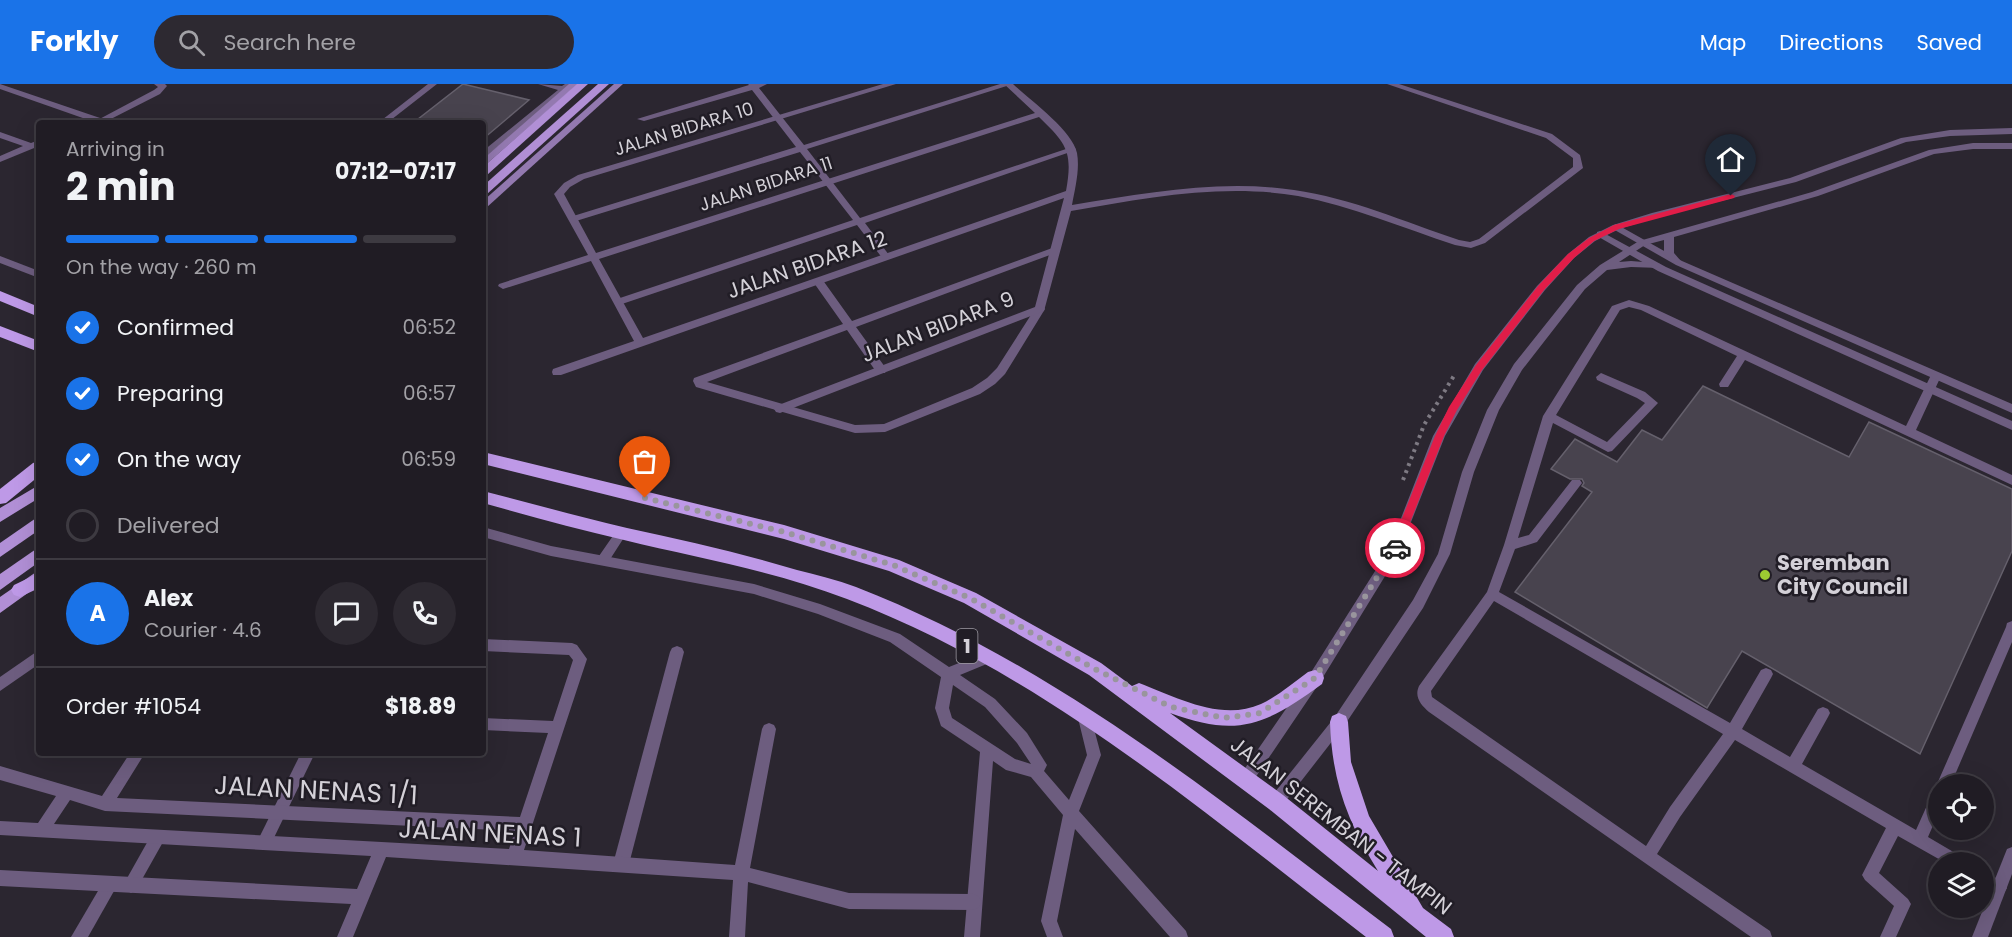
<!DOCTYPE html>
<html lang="en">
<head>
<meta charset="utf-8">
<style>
  body { margin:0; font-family:Poppins,sans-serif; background:#2d2931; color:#f1f3f6; height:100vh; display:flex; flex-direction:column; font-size:22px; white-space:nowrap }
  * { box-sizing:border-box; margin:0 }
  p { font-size:20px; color:#a2a1a6 }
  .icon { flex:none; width:33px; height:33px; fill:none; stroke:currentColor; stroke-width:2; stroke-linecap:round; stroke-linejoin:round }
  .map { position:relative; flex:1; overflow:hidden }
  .side { position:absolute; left:36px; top:36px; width:450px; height:636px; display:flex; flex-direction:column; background:#201c24; border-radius:6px; box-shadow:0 6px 24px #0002,0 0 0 2px #3d3a41 }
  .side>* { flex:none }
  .fabs { position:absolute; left:1928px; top:690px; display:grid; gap:12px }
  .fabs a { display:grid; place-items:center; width:66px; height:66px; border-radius:50%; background:#201c24; box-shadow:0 6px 24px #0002,0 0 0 2px #3d3a41; font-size:30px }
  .pin { position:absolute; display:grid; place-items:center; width:51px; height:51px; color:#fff; margin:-62px -26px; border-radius:50% 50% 50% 0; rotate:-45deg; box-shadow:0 0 6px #0007 }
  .pin .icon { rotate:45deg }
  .courier { position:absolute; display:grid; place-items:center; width:60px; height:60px; margin:-30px; border:4px solid #e11d48; border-radius:50%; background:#fff; color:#222; box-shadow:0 2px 8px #0007 }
  .head em { font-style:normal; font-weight:700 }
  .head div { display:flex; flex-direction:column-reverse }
  .head { display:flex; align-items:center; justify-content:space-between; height:102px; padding:0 30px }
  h1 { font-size:39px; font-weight:700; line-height:45px }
  .bar { display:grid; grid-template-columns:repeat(4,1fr); gap:9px 6px; align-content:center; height:72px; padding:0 30px }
  .bar i { height:8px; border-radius:4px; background:#3d3a41 }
  .bar .on { background:#1a73e8 }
  .bar p { grid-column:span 4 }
  .line { display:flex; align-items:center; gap:15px; padding:0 30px; border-top:2px solid #3d3a41 }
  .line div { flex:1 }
  .round { display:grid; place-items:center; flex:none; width:63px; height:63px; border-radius:32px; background:#2d2931 }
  ol { padding:0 30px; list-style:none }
  li { display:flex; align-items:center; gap:18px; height:66px }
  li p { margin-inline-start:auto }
  li .icon { padding:6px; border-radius:50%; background:#1a73e8; color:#fff; stroke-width:4 }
  li:last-child { color:#a2a1a6 }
  li i { width:33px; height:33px; border:3px solid #3d3a41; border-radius:50% }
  header { display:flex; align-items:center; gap:36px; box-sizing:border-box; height:84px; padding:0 30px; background:#1a73e8; color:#fff }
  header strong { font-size:28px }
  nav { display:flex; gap:33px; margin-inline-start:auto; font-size:21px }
  .search { width:420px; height:54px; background:#2d2931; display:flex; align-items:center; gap:15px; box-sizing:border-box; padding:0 21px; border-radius:33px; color:#a2a1a6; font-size:22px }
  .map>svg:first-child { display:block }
  .building { fill:#48434e; stroke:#65606c; stroke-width:1.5 }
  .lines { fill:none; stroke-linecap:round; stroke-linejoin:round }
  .path { stroke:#7e7a83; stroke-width:4; stroke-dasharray:3 4.5; stroke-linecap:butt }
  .service { fill:#6d5d7f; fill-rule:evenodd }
  .minor { fill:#6d5d7f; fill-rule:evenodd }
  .tertiary { fill:#6d5d7f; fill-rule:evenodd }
  .secondary { fill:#9379b0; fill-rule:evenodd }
  .primary { fill:#b18fd6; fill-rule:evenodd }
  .trunk { fill:#be99e7; fill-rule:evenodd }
  .route { fill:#e11d48 }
  .done { stroke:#99959d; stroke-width:6; stroke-dasharray:0 10.8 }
  .poi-dot { fill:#9cca32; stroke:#211d26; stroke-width:2 }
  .labels { text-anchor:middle; stroke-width:5; stroke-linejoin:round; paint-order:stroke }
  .far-street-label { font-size:18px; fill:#d4d1d8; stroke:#211d26 }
  .shield { fill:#211d26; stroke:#9e9ba3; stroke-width:1.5 }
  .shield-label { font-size:20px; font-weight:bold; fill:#d4d1d8 }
  .street-label { font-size:21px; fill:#d4d1d8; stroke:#211d26 }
  .poi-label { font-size:21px; font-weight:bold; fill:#d4d1d8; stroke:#211d26; text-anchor:start }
  .near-street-label { font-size:26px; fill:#d4d1d8; stroke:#211d26 }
</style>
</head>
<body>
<header>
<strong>Forkly</strong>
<div class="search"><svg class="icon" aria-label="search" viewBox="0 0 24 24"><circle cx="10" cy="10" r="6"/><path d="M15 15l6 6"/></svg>Search here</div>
<nav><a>Map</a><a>Directions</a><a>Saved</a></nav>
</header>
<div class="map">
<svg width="2012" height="853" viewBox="0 0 2012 853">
  <rect width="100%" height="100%" fill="#2b2630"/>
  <!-- building -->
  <g class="building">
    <path d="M463,0L492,7L529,16L483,55V39H413Z"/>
    <path d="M1703,302L1849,373L1869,338L2012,405V467L1920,670L1742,567L1707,624L1515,508L1592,408L1582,402L1584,399L1582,395H1570L1551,385L1575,355L1617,378L1642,346L1662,356Z"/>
  </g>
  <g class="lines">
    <!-- path -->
    <g class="path">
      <path d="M1403,396L1424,341L1455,290"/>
      <path d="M1370,476L1380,456"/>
    </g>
    <!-- service -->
    <g class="service">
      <path d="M0,0L103,35L104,37L97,39L0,5Z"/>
      <path d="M748,0H767L759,4L804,61L1000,0H1013L807,65L860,134L1069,64H1075L1076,66L865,139L889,171V175H883L857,141L622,220H614V216L853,136L800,68L576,137H570V133L796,63L752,6L644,37L637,35L749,1Z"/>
      <path d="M1055,163L1058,164V168L856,243L885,283L886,286L885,289H877L847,246L707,298L855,341L884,340L972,304L987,294L997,284L1036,223H1044L1045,225L1005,290L995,300L980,310L885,348L855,349L696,303L693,297L694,294L843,240L814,199V195H822L852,237Z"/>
      <path d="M1629,216L1649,222L1906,342L1932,289H1940L1941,292L1916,346L2012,391V401L1745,276L1728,303H1720L1719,300L1737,272L1641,226L1629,223L1620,226L1556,331L1607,358L1645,319L1637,314L1597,296L1596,293L1601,289L1645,308L1658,319L1612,367L1608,368L1553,339L1518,454L1529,451L1572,396H1580L1582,399L1537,458L1515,465L1499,508L1730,639L1761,586L1766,584L1771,586L1773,590L1771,594L1742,645L1790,673L1818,625L1823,623L1828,625L1830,629L1828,633L1802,680L1916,746L1933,708L1938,706V730L1928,753L1962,773L1965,778H1944L1898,752L1879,789L1908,815L1911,820L1896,853H1880L1894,822L1865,796L1862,791L1886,744L1735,656L1680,733L1657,770L1770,847L1772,853H1751L1429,628C1421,621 1414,613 1419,602L1487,508L1504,461L1543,332L1612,222ZM1494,517L1723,650L1670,723L1646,762L1432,613L1431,607Z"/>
      <path d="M483,443L551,462L754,500L820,520L900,550L949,583L989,567L994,569L996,573L994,577L960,591L995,615L1027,649L1047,681L1044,687L1069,716L1087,671L1077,630L1079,626L1084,624L1089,626L1101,671L1079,727L1186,847L1188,853H1170L1075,745L1057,837L1063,853H1047L1041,837L1063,731L1031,693L1006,686L993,677L980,853H964L980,668L941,642L935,624L941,593L890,558L818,530L754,510L551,472L483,453ZM953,601L985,623L1017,659L1031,680L1015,675L952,634L949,624Z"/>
      <path d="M2012,537V558L1951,700H1938V703L1937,700L2006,543L2007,539Z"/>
      <path d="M677,562L682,564L684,568L629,780L626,785L621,787L616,785L613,780L670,568L672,564Z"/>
      <path d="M39,566V580L0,607V593Z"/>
      <path d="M301,669H315L269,764L264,766L259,764L257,759L259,754Z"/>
      <path d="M158,746L163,748L165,753L163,758L136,806L131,809L126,806L123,801L126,796L153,748Z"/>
      <path d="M1983,786L2004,799L2007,804L2004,809L1999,812L1983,803Z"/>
      <path d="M110,792L115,795L118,800L88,853H71L105,795Z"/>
    </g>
    <!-- minor -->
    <g class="minor">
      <path d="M154,0H165L167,2L160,10L103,39H92L154,6L158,3Z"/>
      <path d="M428,0H437L387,39H378Z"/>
      <path d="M538,0L562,2L565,0H574L483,75V67L558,6Z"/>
      <path d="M883,0H896L584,95L570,103L564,110L596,169L1035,29L1004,0H1013C1030,16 1072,46 1077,69C1080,86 1075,104 1072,121C1146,109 1220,95 1294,106C1351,114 1405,138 1459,156L1470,158L1479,155L1573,83V74L1546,54L1387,0H1399L1552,50L1580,71L1583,84L1485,159L1471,164L1455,161C1403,144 1352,122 1298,112C1223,99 1145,114 1071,127L1044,227L780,329L776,328L774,325L776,322L1035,223L1064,114L561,291H553L552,288L553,285L634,257L591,177L503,205L498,202L499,200L588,171L554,110L564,99L578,91ZM1039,33C1067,60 1073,68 1066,107L643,254L599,175Z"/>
      <path d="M0,48L31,59L39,56V62L0,78V72L23,62L0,54Z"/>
      <path d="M1616,140L1682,177L2012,320V329L1676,181L1613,145L1611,143Z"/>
      <path d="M1600,147L1666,183L2012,337V346L1658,187L1597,152V148Z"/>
      <path d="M0,172L39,187V194L0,179Z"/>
      <path d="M621,444L625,446L627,449L625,452L607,480H599L597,476L599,472L617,446Z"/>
      <path d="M483,555L572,559L577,561L587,575L524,766L735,781L762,645L764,641L769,639L774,641L776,645L750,784L849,809L974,810L979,813L982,818L979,823L974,826L849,825L748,798L745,853H729L733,796L386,773L353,853H337L351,820L0,802V786L357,805L371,772L0,751V737L38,739L56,712L0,696V682L102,712L130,669H145L117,714L520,733L548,649L483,646V634L553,637L573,576L569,571L483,567ZM70,716L105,727L515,747L509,765L54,740Z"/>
      <path d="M2012,763V790L1988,853H1972L2007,765Z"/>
    </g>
    <!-- tertiary -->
    <g class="tertiary">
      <path d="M2012,44V50L1950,52L1906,58L1796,98L1658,133L1619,145L1595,157L1574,174L1545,206L1483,286L1445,352L1398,471L1320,598L1251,700L1246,702L1241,700L1239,695L1241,690L1310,590L1389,465L1433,352L1475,280L1537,202L1568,170L1589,153L1613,141L1652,129L1790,94L1901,54L1950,46Z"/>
      <path d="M1973,59H2012V65H1973L1934,70L1818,112L1674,153V169L1680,176L1675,179L1672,178L1664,170V156L1645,161L1619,178L1631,177L1656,179L1660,180V184L1631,183L1607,186L1585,205L1522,286L1499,326L1474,388L1450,470L1423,524L1344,642L1281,723L1276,725L1271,723L1269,718L1271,713L1334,634L1413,516L1438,470L1462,388L1487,326L1514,280L1577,201L1600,181L1639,157L1812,108L1929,66Z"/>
    </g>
    <!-- secondary -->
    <g class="secondary">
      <path d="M569,0H578L483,83V75Z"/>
      <path d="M614,0H623L486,124L483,125V117Z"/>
    </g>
    <!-- primary -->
    <g class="primary">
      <path d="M577,0H588L487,91L483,92V83Z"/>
      <path d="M598,0H609L487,110L483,112V102Z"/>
      <path d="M39,401V414L0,438V424Z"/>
      <path d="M39,432V446L0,473V459Z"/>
      <path d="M39,463V478L0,506V490Z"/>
      <path d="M39,486V501L0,529V513Z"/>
    </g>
    <!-- trunk -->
    <g class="trunk">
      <path d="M0,207L39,223V233L0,217Z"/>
      <path d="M0,242L39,257V268L0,253Z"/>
      <path d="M483,368L784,441L899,476L976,509L1101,579L1132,602L1139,599C1176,613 1221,638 1261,620C1278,612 1293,599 1308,588L1315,586L1322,588L1324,594L1322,600C1266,641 1238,654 1170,629L1283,711L1378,787C1347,737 1332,697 1330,638L1332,632L1339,629L1346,632L1348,638L1351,678L1369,732L1423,824L1451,845L1454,853H1426L1269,725L1089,591L964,519L889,487L784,455L483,380Z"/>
      <path d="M39,377V392L6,419L0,420V405L33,379Z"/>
      <path d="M483,407C531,419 579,433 627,444C684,456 741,469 797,486C817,491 837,496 856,503C1056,581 1221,717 1391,845L1394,853H1366C1202,727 1042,589 847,515C775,487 698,474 624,456C577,445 530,432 483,419Z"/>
      <path d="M39,489V504L20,513L14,511L11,506L14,501Z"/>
    </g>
  </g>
  <!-- route -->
  <path class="route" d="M1731,110L1735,112L1734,114L1619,145L1594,157L1574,174L1544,206L1482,286L1457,326L1444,352L1400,464L1395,469L1391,467L1390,464L1435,352L1449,323L1476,281L1538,202L1568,170L1589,154L1614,141Z"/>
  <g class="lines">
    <!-- done -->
    <path class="done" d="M645,414L784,448L893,481L970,514L1095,585L1171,623L1224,634L1260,629L1315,594L1395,464"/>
  </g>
  <!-- markers -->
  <circle class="poi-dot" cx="1765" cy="491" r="6"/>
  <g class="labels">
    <!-- far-street labels -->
    <g class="far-street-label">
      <text transform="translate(684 45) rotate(-17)" y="6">JALAN BIDARA 10</text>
      <text transform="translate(766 100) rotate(-18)" y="6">JALAN BIDARA 11</text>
    </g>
    <!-- shield labels -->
    <rect class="shield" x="956.5" y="545" width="21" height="34" rx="4.5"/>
    <g class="shield-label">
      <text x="967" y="569">1</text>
    </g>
    <!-- street labels -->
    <g class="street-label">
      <text transform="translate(807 181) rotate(-19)" y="7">JALAN BIDARA 12</text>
      <text transform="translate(938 243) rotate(-21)" y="7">JALAN BIDARA 9</text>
      <text transform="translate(1341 742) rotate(38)" y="7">JALAN SEREMBAN - TAMPIN</text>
    </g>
    <!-- poi labels -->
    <g class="poi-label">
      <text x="1777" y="486">Seremban<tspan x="1777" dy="24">City Council</tspan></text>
    </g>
    <!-- near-street labels -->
    <g class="near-street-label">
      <text transform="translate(316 706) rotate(3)" y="9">JALAN NENAS 1/1</text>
      <text transform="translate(490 749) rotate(3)" y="9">JALAN NENAS 1</text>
    </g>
  </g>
</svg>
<div class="fabs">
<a><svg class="icon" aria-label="locate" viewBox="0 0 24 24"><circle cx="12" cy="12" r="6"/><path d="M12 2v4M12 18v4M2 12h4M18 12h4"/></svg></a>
<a><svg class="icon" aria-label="layers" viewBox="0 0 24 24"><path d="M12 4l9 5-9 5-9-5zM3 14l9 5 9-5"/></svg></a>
</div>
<div class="pin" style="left:645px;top:414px;background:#ea580c"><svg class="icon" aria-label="bag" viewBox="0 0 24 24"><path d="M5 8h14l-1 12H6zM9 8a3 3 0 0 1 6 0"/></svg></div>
<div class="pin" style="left:1731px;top:112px;background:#1f2937"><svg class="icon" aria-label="home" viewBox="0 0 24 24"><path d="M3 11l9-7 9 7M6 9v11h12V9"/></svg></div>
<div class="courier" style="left:1395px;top:464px"><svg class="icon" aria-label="car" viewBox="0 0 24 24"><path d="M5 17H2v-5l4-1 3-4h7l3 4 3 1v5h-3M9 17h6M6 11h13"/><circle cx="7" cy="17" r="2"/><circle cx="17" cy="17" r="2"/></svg></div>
<section class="side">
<div class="head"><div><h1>2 min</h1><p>Arriving in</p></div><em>07:12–07:17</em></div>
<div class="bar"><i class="on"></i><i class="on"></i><i class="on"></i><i></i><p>On the way · 260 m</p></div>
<ol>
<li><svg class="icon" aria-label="check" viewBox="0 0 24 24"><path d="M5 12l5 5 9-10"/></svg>Confirmed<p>06:52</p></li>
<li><svg class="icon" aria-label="check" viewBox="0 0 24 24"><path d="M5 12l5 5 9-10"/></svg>Preparing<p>06:57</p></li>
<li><svg class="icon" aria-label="check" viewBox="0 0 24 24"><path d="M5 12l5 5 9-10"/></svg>On the way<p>06:59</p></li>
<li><i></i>Delivered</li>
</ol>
<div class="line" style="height:108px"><b class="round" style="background:#1a73e8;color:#fff">A</b><div><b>Alex</b><p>Courier · 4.6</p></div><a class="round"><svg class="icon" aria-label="chat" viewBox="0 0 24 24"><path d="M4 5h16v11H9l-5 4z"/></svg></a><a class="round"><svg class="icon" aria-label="phone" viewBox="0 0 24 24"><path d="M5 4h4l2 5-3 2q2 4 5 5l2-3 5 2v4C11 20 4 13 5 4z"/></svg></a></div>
<div class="line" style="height:78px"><div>Order #1054</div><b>$18.89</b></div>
</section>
</div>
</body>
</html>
